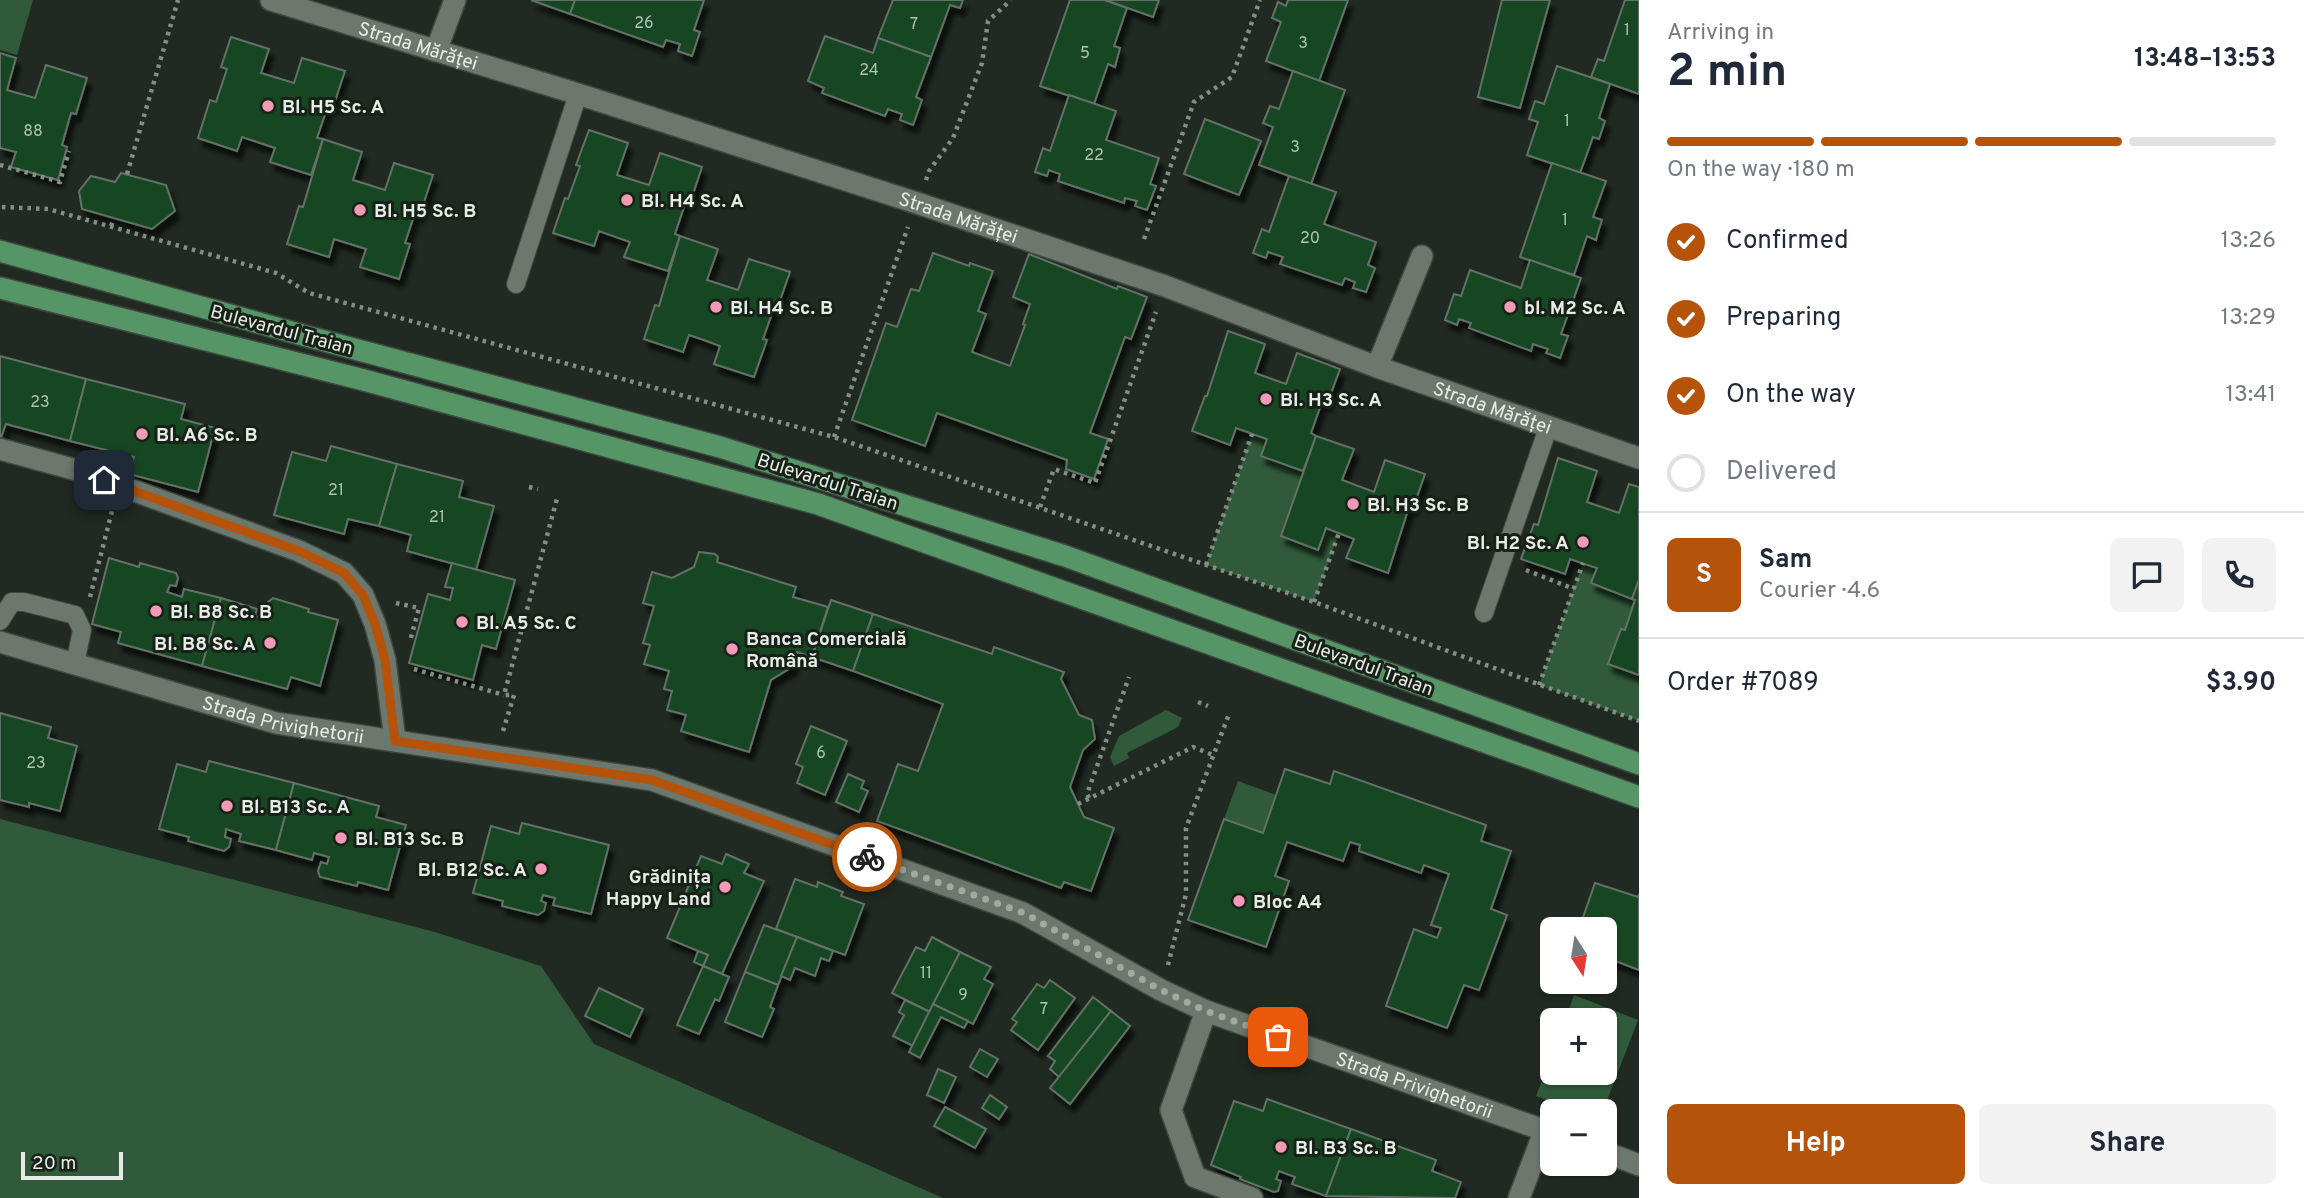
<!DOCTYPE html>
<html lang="en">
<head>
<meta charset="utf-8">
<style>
  body { margin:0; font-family:Overpass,sans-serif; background:#f2f2f3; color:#1f2937; height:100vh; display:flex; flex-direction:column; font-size:26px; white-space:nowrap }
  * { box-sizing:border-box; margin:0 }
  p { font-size:23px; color:#747a83 }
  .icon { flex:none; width:38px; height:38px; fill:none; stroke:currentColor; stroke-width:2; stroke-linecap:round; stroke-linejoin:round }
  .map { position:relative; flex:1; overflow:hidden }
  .details { display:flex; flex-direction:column; background:#fff; width:665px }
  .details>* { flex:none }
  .needle { width:46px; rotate:168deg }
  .tools { position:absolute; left:1540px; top:917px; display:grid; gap:14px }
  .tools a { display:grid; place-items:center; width:77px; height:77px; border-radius:10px; background:#fff; box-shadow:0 2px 5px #0004; font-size:35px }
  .scale { position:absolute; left:21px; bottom:18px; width:102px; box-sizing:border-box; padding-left:7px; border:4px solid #e6ede7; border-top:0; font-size:19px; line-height:24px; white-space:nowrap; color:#e6ede7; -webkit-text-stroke:5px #172118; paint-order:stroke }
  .pin { position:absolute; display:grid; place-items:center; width:60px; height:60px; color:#fff; margin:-30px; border-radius:14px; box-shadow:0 4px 10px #0006 }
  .courier { position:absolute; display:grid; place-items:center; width:70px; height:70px; margin:-35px; border:5px solid #b45309; border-radius:50%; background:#fff; color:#222; box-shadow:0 2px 9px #0007 }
  .head em { font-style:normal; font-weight:700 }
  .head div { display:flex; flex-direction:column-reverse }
  .head { display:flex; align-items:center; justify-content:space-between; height:119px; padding:0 28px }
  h1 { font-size:46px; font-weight:700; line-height:52px }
  .bar { display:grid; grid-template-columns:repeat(4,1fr); gap:10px 7px; align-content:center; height:84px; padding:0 28px }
  .bar i { height:9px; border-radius:5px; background:#e0e1e3 }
  .bar .active { background:#b45309 }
  .bar p { grid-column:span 4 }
  .line { display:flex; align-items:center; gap:18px; padding:0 28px; border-top:2px solid #e0e1e3 }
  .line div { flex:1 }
  .round { display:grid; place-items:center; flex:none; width:74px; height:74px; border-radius:10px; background:#f2f2f3 }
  ol { padding:0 28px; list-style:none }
  li { display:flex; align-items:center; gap:21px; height:77px }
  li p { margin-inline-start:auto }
  li .icon { padding:7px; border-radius:50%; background:#b45309; color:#fff; stroke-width:4 }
  li:last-child { color:#747a83 }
  li i { width:38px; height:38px; border:4px solid #e0e1e3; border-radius:50% }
  .button { display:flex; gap:14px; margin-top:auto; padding:14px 28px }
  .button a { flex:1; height:80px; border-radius:10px; background:#b45309; color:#fff; font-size:28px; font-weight:700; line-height:80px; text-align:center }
  .button a+a { background:#f2f2f3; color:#1f2937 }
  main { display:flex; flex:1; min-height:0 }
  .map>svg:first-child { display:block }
  .green { fill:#305a39 }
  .building { fill:#124621; stroke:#657167; stroke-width:2; filter:url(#shadow) }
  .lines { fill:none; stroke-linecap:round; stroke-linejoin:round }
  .lane-casing { stroke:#3e4740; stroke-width:20 }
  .street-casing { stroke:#3e4740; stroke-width:24 }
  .primary-casing { stroke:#3e4740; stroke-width:24 }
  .path { stroke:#848d86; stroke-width:4.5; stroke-dasharray:3.5 5; stroke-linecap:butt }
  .lane { stroke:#6c786e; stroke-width:18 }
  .street { stroke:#6c786e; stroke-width:21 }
  .primary { stroke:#569566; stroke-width:21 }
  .done { stroke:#a1a9a2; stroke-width:7; stroke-dasharray:0 12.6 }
  .route { stroke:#b45309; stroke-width:9 }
  .poi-dot { fill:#f09ab5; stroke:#172118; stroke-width:2.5 }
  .labels { text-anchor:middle; stroke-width:6; stroke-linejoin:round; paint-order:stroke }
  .number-label { font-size:16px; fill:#b1c3b6 }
  .street-label { font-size:19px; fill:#e6ede7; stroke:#172118 }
  .poi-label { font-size:19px; font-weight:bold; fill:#e6ede7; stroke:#172118; text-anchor:start }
</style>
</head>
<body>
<main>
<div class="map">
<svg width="1639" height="1198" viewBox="0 0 1639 1198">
  <defs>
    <filter id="shadow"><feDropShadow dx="4.5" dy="8" stdDeviation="2" flood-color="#0009"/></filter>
  </defs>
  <rect width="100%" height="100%" fill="#202a22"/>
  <!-- green -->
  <g class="green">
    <path d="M0,0H33L17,55L0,50Z"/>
    <path d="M1252,434L1265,438L1261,456L1305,471L1281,536L1318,550L1326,528L1339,533L1314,602L1206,565Z"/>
    <path d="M1583,563L1597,568L1635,600L1625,630L1621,629L1608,664L1639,675V721L1539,685Z"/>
    <path d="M1166,710L1182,718L1178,727L1127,753L1129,758L1114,766L1110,757L1119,736Z"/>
    <path d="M1238,781L1276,795L1263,833L1224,819Z"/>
    <path d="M0,819L435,932L541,966L594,1044L943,1198H0Z"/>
    <path d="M1574,995L1638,1020L1603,1111H1577L1536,1096L1552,1054V1073H1605V1020H1565Z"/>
  </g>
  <!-- building -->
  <g class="building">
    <path d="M531,0H575L570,14Z"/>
    <path d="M575,0H704L694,30L700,32L692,56L678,51L680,44L666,40L663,47L570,14Z"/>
    <path d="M893,0H963L960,8L950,5L931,57L878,38Z"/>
    <path d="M1070,0H1105L1127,8L1114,46L1120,48L1115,67L1108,64L1094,104L1040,86Z"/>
    <path d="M1105,0H1159L1153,17Z"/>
    <path d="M1288,0H1348L1319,81L1266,61L1281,22L1272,18L1278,2L1286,6Z"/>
    <path d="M1502,0H1550L1520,108L1478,97Z"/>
    <path d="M1625,0H1639V94L1591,77L1598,59L1604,61Z"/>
    <path d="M825,36L873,53L878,38L931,57L916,97L922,100L913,125L900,120L902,114L888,109L885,116L822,93L824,88L808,81Z"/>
    <path d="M231,37L269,49L261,73L294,83L302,58L345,71L333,107L328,106L317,138L323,139L311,175L270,162L275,148L242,137L237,151L198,138L210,100L216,102L227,69L221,67Z"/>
    <path d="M0,53L16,58L7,90L35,98L46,65L87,78L76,114L71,113L62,145L67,147L58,180L11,167L16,152L0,148Z"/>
    <path d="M1557,66L1610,84L1599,118L1605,121L1599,139L1593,137L1580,173L1527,155L1538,122L1529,119L1535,101L1544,104Z"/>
    <path d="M1293,71L1345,90L1311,184L1259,165L1273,127L1263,123L1270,106L1279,109Z"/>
    <path d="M1069,95L1116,111L1106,140L1159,158L1150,184L1156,186L1147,210L1135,206L1137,201L1125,198L1124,203L1058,181L1060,174L1049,170L1047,176L1035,172L1043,148L1050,151Z"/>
    <path d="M1205,119L1261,141L1239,195L1184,174Z"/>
    <path d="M589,130L628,143L617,175L649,185L660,153L702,167L690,203L686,201L675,234L680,236L668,271L624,257L630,242L599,231L594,246L553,233L565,198L568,199L580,166L576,165Z"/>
    <path d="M323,139L362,152L353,180L385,190L394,163L433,175L420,214L415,213L405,243L410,244L399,279L360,267L366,249L334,239L329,257L287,244L299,206L303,207Z"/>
    <path d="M1552,163L1606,181L1593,217L1602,220L1599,229L1596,240L1587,236L1574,275L1520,257Z"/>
    <path d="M121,173L166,185L175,211L152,229L82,209L79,191L91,176L115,182Z"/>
    <path d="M1289,176L1336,192L1324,224L1376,242L1368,265L1375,268L1366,292L1353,288L1355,282L1345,278L1342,285L1280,264L1283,257L1268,252L1266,258L1253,253L1262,229L1269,232Z"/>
    <path d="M680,236L718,249L707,280L738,290L749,259L790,272L777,309L774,308L763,339L767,340L754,377L714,364L720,346L704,340L689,335L683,352L644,339L655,305L659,306Z"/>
    <path d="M933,253L969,266L970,263L993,271L978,311L986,314L972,352L1010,366L1025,325L1023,324L1030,304L1013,297L1029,254L1117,289L1118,286L1147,297L1131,339L1125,337L1090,433L1108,439L1094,479L1066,469L1067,460L937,413L925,446L852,420L886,323L897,327L911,289L919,291Z"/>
    <path d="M1530,260L1581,278L1561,334L1568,336L1560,358L1546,353L1548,349L1533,344L1531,351L1469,328L1471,323L1459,319L1457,325L1445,320L1454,294L1461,296L1470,270L1521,288Z"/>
    <path d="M1228,331L1265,344L1255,373L1286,384L1297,353L1340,369L1327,404L1322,402L1311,433L1316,436L1303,471L1261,456L1267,439L1236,428L1230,445L1192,431L1205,396H1207Z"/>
    <path d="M0,356L86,379L70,441L6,424L0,440Z"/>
    <path d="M86,379L185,404L181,419L215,428L198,492L129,474L134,457L70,441Z"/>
    <path d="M1316,436L1354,449L1342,480L1374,492L1385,460L1425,474L1413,508L1409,507L1388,573L1346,558L1354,539L1326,528L1318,550L1281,536Z"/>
    <path d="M331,446L397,464L379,526L348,519L344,534L274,515L292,452L326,461Z"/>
    <path d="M1558,458L1597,471L1587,502L1619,513L1629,484L1639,487V580L1632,599L1591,583L1597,568L1570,559L1565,574L1521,559L1534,524L1538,525Z"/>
    <path d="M397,464L463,481L459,497L494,506L476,570L407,551L411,535L379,526Z"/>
    <path d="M699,552L715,554L718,557L717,562L796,587L793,597L828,607L812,657L797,652L792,667L771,680L749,752L681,731L686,715L667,710L672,691L664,689L669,671L644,664L650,645L643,643L654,606L643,603L652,572L672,578L694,567Z"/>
    <path d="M109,558L139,567L140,563L176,573L178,578L176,586L170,585L167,592L182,597L184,589L221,598L202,666L118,643L121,632L92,624Z"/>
    <path d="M452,563L515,580L496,649L482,645L473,680L409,663L428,594L450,600L453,588L445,587Z"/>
    <path d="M1639,580V675L1608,664L1621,629L1625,630L1635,600L1632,599Z"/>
    <path d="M221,598L257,609L255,616L270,620L272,612L266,611L268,602L273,598L309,609L308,612L338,620L320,686L291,677L287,689L202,666Z"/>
    <path d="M831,600L873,614L853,671L812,657Z"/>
    <path d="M873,614L992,654L994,647L1064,672L1061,679L1079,715L1092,720L1095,739L1083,750L1070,787L1084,817L1114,828L1091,891L1064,882L1061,888L877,821L898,764L918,771L943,704L853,671Z"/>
    <path d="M0,713L51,727L48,738L77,746L60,811L29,803V807L0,800Z"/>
    <path d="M811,726L847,741L825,795L797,783L803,767L796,764Z"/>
    <path d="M209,761L294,783L276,850L239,841L241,834L226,829L225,837L231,839L229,847L224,851L188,841L189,837L159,829L177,764L206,772Z"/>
    <path d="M1285,769L1330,784L1334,771L1486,825L1481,841L1511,851L1491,909L1507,915L1479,990L1464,985L1447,1028L1386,1006L1414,929L1437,938L1441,928L1431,925L1449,874L1424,865L1421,873L1359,851L1360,845L1350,842L1343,861L1287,842L1275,876L1289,881L1266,947L1188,920L1224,819L1263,833Z"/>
    <path d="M848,774L864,781L861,788L868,791L859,812L836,802Z"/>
    <path d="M294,783L379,806L376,817L406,825L388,890L358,882L357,886L320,877L318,871L321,862L327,864L329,857L314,853L312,860L276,850Z"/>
    <path d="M522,823L609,845L591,914L553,905L555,898L543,895L541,901L546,903L544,911L538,915L502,906L503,901L473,893L491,826L519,834Z"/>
    <path d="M726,854L749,864L744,873L764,881L722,974L703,966L708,955L667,938L701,856L722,864Z"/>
    <path d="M795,879L817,887L818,882L843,892L841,896L864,904L845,955L776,929Z"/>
    <path d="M1595,883L1638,897L1639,894V970L1605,957V929H1579Z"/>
    <path d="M764,925L797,937L778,985L745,972Z"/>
    <path d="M797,937L833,951L829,961L821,958L815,976L795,968L790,980L781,976Z"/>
    <path d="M932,937L960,952L930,1012L892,993L916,947L925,951Z"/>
    <path d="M698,951L708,955L703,966L694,962Z"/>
    <path d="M960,952L991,967L984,979L993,984L973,1024L933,1004Z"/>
    <path d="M703,966L729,977L719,1001L715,999L699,1034L677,1025Z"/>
    <path d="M745,972L778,985L770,1007L774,1009L762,1037L725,1022Z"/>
    <path d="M1050,980L1075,998L1038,1050L1011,1030L1017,1022L1012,1019L1037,984L1044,988Z"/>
    <path d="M599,988L643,1009L630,1037L585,1016Z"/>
    <path d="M1093,997L1111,1011L1059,1077L1050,1069L1055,1061L1048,1056Z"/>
    <path d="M905,1000L930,1012L913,1046L893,1036L904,1015L899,1012Z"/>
    <path d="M933,1004L968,1021L964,1028L941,1017L920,1058L909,1052Z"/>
    <path d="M1111,1011L1130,1026L1070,1104L1050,1088Z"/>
    <path d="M980,1049L998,1059L987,1077L970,1067Z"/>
    <path d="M938,1069L956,1077L944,1103L927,1095Z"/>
    <path d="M990,1095L1007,1107L999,1119L982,1108Z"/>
    <path d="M1267,1099L1351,1129L1326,1196L1292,1184L1295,1177L1279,1171L1276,1179L1281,1181L1278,1191L1274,1192L1240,1179L1241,1177L1211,1165L1234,1101L1263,1111Z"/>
    <path d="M945,1107L986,1129L975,1148L934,1126Z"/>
    <path d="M1351,1129L1436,1160L1432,1171L1461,1182L1455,1198L1326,1196Z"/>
  </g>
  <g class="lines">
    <defs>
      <g id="lane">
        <path d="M516,284L578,94"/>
        <path d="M1484,613L1549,425"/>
        <path d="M0,621L12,602H24L75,615L82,630L75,664"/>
      </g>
      <g id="street">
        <path id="s1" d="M271,0L578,94L917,203L1165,286L1377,367L1639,458"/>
        <path d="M436,51L455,0"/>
        <path d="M1377,367L1422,256"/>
        <path d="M0,449L80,471L299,551L344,573L363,595L375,624L385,660L395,741"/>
        <path id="s2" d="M0,642L276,723L652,780L1023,913L1161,990L1206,1011L1552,1133"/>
        <path d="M1206,1011L1171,1110L1195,1177L1252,1198"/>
        <path d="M1605,1152L1639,1165"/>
        <path d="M1519,1198L1545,1130"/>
      </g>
      <g id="primary">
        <path d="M0,251L306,336L720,447L1065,556L1639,764"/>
        <path d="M0,288L360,379L818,504L1639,797"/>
      </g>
    </defs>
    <!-- lane casing -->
    <use href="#lane" class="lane-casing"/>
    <!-- street casing -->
    <use href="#street" class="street-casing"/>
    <!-- primary casing -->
    <use href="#primary" class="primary-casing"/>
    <!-- path -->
    <g class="path">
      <path d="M0,149V148"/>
      <path d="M0,165L60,182L69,151"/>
      <path d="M127,174L178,0"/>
      <path d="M926,180L929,171L953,138L982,63L988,21L1011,0"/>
      <path d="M2,207L48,209L276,273L309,293L834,437L1314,602L1639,721"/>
      <path d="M111,226L114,218"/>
      <path d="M1144,239L1194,102L1232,77L1260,0"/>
      <path d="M834,437L908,227"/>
      <path d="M529,487L538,489"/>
      <path d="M1040,507L1054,469L1095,483L1156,312"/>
      <path d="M1206,565L1252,434"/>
      <path d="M1526,570L1574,589"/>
      <path d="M90,597L112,511"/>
      <path d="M1314,602L1339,533"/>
      <path d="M396,603L419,608L410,641"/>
      <path d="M414,669L504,695"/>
      <path d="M1539,685L1583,563"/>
      <path d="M1198,702L1208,706"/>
      <path d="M503,731L514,695H504L558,495"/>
      <path d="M1089,798L1087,794L1129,677"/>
      <path d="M1078,804L1193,747L1213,755"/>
      <path d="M1168,965L1186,894V828L1229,714"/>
    </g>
    <!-- lane -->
    <use href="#lane" class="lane"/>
    <!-- street -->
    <use href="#street" class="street"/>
    <!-- primary -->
    <use href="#primary" class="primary"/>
  </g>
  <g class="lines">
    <!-- done -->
    <path class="done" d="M867,857L1024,913L1161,990L1206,1011L1278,1037"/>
    <!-- route -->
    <path class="route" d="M104,480L299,551L344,573L363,595L375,624L385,660L395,741L652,780L867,857"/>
  </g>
  <!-- markers -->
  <g class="poi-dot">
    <circle cx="268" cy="106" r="7"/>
    <circle cx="627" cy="200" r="7"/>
    <circle cx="360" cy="210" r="7"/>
    <circle cx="716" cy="307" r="7"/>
    <circle cx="1510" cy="307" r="7"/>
    <circle cx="1266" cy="399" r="7"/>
    <circle cx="142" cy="434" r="7"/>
    <circle cx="1353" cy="504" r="7"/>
    <circle cx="1583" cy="542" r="7"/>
    <circle cx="156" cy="611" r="7"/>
    <circle cx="462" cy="622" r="7"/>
    <circle cx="270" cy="643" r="7"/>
    <circle cx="732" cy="649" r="7"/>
    <circle cx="227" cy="806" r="7"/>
    <circle cx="341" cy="838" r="7"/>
    <circle cx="541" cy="869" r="7"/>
    <circle cx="725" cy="887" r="7"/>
    <circle cx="1239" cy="901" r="7"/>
    <circle cx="1281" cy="1147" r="7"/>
  </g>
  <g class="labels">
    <!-- number labels -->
    <g class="number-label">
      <text x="644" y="28">26</text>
      <text x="914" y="29">7</text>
      <text x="1627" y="35">1</text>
      <text x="1303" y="48">3</text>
      <text x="1085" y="58">5</text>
      <text x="869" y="75">24</text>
      <text x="1567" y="126">1</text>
      <text x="33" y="136">88</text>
      <text x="1295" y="152">3</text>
      <text x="1094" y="160">22</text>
      <text x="1565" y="225">1</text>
      <text x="1310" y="243">20</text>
      <text x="40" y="407">23</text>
      <text x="336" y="495">21</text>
      <text x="437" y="522">21</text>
      <text x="821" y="758">6</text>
      <text x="36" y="768">23</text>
      <text x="926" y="978">11</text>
      <text x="963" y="1000">9</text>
      <text x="1044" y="1014">7</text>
    </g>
    <!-- street labels -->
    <g class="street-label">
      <text dy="7" stroke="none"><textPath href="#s1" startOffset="154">Strada Mărăței</textPath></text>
      <text dy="7" stroke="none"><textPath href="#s1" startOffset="721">Strada Mărăței</textPath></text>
      <text transform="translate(282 329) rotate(15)" y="7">Bulevardul Traian</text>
      <text dy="7" stroke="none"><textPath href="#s1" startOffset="1288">Strada Mărăței</textPath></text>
      <text transform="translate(828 481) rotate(18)" y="7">Bulevardul Traian</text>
      <text transform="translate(1364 664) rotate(20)" y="7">Bulevardul Traian</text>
      <text dy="7" stroke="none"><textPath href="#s2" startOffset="294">Strada Privighetorii</textPath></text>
      <text dy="7" stroke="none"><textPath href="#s2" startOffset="1491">Strada Privighetorii</textPath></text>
    </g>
    <!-- poi labels -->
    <g class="poi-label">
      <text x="282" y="113">Bl. H5 Sc. A</text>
      <text x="641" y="207">Bl. H4 Sc. A</text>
      <text x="374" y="217">Bl. H5 Sc. B</text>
      <text x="730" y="314">Bl. H4 Sc. B</text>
      <text x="1524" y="314">bl. M2 Sc. A</text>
      <text x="1280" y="406">Bl. H3 Sc. A</text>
      <text x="156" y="441">Bl. A6 Sc. B</text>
      <text x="1367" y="511">Bl. H3 Sc. B</text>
      <text x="1569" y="549" text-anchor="end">Bl. H2 Sc. A</text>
      <text x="170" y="618">Bl. B8 Sc. B</text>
      <text x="476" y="629">Bl. A5 Sc. C</text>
      <text x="746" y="645">Banca Comercială<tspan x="746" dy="22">Română</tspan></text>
      <text x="256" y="650" text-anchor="end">Bl. B8 Sc. A</text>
      <text x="241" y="813">Bl. B13 Sc. A</text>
      <text x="355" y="845">Bl. B13 Sc. B</text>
      <text x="527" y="876" text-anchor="end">Bl. B12 Sc. A</text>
      <text x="711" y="883" text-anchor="end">Grădinița<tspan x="711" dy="22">Happy Land</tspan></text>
      <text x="1253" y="908">Bloc A4</text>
      <text x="1295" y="1154">Bl. B3 Sc. B</text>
    </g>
  </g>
</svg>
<div class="tools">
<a><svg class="needle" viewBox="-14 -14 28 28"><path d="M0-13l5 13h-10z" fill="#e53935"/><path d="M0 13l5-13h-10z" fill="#747a83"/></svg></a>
<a>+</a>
<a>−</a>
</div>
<div class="scale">20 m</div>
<div class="pin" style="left:1278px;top:1037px;background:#ea580c"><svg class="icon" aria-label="bag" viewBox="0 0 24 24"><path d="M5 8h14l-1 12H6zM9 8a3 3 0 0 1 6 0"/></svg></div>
<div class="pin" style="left:104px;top:480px;background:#1f2937"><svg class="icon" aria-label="home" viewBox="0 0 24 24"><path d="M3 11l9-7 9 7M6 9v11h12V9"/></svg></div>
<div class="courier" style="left:867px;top:857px"><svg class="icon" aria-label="bike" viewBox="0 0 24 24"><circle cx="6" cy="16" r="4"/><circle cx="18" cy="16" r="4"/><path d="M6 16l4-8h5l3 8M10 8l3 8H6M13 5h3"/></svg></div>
</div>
<section class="details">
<div class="head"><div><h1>2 min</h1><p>Arriving in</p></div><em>13:48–13:53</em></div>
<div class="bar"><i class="active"></i><i class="active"></i><i class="active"></i><i></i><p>On the way · 180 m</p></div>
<ol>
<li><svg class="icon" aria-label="check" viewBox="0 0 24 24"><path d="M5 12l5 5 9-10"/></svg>Confirmed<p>13:26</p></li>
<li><svg class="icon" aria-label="check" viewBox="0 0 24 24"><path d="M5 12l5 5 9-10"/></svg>Preparing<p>13:29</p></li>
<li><svg class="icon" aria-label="check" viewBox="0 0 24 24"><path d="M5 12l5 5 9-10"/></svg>On the way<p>13:41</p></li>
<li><i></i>Delivered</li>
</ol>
<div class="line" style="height:126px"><b class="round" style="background:#b45309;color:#fff">S</b><div><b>Sam</b><p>Courier · 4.6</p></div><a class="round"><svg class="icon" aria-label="chat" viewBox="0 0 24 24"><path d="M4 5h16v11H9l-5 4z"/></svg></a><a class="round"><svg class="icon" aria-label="phone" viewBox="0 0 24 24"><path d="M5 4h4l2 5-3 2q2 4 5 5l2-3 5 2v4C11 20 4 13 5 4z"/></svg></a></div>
<div class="line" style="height:91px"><div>Order #7089</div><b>$3.90</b></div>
<div class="button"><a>Help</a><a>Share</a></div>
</section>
</main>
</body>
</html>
